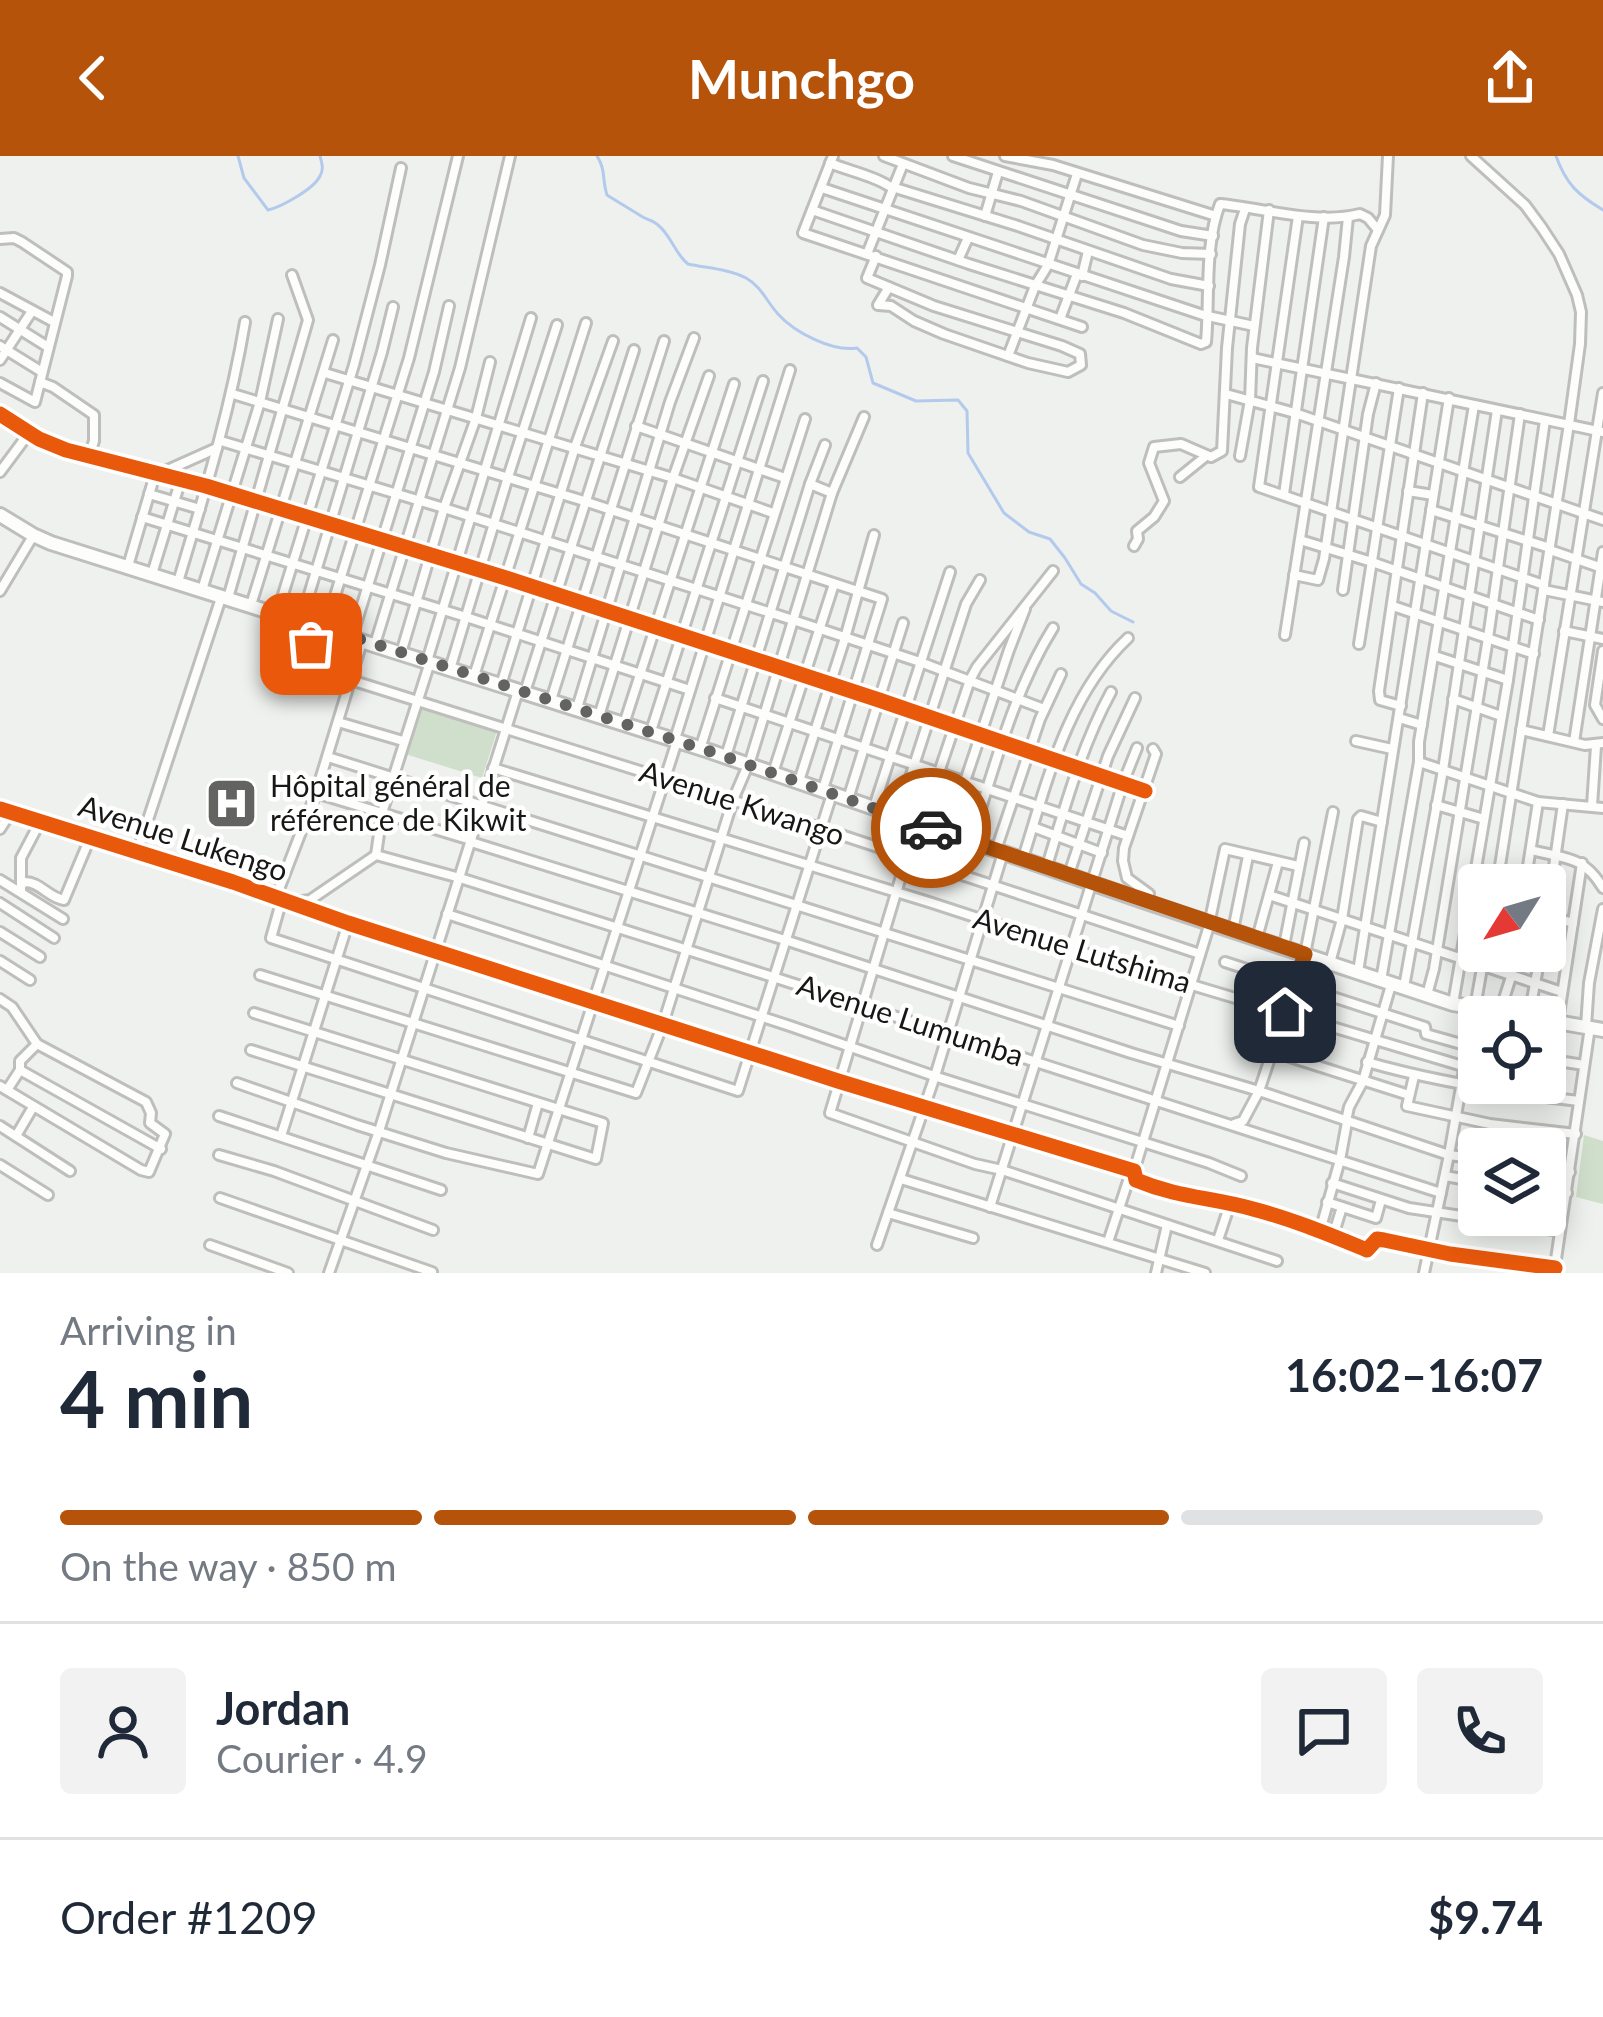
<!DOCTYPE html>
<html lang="en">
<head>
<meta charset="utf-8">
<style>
  body { margin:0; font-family:Lato,sans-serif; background:#f2f2f3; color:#1f2937; height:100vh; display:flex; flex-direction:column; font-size:45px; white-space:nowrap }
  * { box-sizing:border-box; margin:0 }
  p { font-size:39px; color:#747a83 }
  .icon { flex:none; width:66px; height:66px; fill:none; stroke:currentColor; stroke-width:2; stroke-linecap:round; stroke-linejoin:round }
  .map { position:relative; height:1117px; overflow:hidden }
  .drawer { display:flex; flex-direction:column; background:#fff; flex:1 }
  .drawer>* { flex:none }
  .needle { width:78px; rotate:233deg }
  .tools { position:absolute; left:1458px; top:708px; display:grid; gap:24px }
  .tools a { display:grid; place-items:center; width:108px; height:108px; border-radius:12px; background:#fff; box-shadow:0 6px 30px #0003; font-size:60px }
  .pin { position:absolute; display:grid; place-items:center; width:102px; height:102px; color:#fff; margin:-51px; border-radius:24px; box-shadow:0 6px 18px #0006 }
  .courier { position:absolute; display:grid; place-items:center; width:120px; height:120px; margin:-60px; border:9px solid #b45309; border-radius:50%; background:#fff; color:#222; box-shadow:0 3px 15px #0007 }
  .headline em { font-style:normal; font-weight:700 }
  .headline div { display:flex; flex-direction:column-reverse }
  .headline { display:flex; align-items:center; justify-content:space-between; height:204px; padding:0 60px }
  h1 { font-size:78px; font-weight:700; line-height:90px }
  .bar { display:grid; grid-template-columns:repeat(4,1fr); gap:18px 12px; align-content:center; height:144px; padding:0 60px }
  .bar i { height:15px; border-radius:9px; background:#e0e1e3 }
  .bar .on { background:#b45309 }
  .bar p { grid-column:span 4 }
  .line { display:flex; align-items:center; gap:30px; padding:0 60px; border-top:3px solid #e0e1e3 }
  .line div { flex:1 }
  .round { display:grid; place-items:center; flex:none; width:126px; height:126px; border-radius:12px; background:#f2f2f3 }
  header { display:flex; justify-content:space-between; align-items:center; height:156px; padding:0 60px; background:#b45309; color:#fff; font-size:54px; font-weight:700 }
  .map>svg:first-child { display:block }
  .green { fill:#d0dfcb }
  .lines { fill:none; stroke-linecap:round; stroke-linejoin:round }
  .stream { stroke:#b4caec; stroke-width:3 }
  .minor-casing { stroke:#bebfbd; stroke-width:14 }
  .major-casing { stroke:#bebfbd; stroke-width:18 }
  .minor { stroke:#fdfdfc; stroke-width:8 }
  .major { stroke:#fdfdfc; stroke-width:12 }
  .cycleway-casing { stroke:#fff; stroke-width:22 }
  .cycleway { stroke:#e8590c; stroke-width:15 }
  .done { stroke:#636462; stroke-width:12; stroke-dasharray:0 21.6 }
  .route { stroke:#b45309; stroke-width:15 }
  .labels { text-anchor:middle; stroke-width:9; stroke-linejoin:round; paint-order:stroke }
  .poi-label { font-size:30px; fill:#171816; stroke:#fff; text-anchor:start }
  .street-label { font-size:30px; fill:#171816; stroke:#fff }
</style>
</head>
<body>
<header><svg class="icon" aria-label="back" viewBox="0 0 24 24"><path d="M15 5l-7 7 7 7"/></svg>Munchgo<svg class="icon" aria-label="share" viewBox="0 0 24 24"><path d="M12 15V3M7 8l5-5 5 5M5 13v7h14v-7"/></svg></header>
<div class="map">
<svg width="1603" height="1117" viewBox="0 0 1603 1117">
  <rect width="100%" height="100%" fill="#eff1ee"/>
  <!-- green -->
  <g class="green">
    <path d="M420,550L497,575L482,622L405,598Z"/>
    <path d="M1584,979L1603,985V1048L1576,1041Z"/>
  </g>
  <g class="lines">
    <!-- stream -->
    <g class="stream">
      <path d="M238,0L244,22L268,54C281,51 314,33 320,20C324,13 322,8 320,0"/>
      <path d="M597,0C606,14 602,24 607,39C618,46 630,53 641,60C647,64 653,64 658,69C671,79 675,98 688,108C706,112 729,113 746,122C761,130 767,146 778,158C795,177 833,196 857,192L866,201L873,227L916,245L958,244L967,255L968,297L1004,357L1029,376L1050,383L1065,402L1081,428L1095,437L1111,455L1133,466"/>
      <path d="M1556,0C1566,28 1578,39 1603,54"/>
    </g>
    <defs>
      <g id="minor">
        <path d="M833,0L803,77L1082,171"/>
        <path d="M884,0L969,32L1021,45L1143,89L1182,97L1211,98"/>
        <path d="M953,0L1181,75L1213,80"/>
        <path d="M1005,0L1053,9L1216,60"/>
        <path d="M1471,0L1525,49L1542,72L1559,98L1577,139L1581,156L1580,188L1569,268L1497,729"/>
        <path d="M830,7C849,15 872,19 889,30L1018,70L1171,123L1209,130"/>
        <path d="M822,32L1203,159L1254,170"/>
        <path d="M812,54L969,108L1124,157L1201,188L1206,186C1210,142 1204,90 1220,48C1264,52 1315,69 1360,58L1368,62L1378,74"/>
        <path d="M985,60L998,16"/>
        <path d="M1298,60L1259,331L1544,429"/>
        <path d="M0,83L14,82L22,86L67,116V120L35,246L0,227"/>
        <path d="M867,98L903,8"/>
        <path d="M876,100L867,122L934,150L1062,190L1080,198L1081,209L1068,216L1028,207L944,178L914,165L891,150L878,149L889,131"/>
        <path d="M958,104L968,82"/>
        <path d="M1082,120L1088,95"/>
        <path d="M0,137L54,166"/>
        <path d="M0,161L48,191"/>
        <path d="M1060,163L1077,118"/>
        <path d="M0,190L42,216"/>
        <path d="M1008,200L1035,130L1048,109L1077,18"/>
        <path d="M1252,202L1603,276"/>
        <path d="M0,204L32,155"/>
        <path d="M325,217L673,322L773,357"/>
        <path d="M40,226L53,231L94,259V285L89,300"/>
        <path d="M233,238L584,345L882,443L823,633"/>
        <path d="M1226,238L1295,257L1603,364"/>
        <path d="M0,258L39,283L66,294L206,330L506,422L879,544L1145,635"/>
        <path d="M636,270L785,322"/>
        <path d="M221,285L444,352L793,464L920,506L1044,553"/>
        <path d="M1240,300L1250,244L1252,192L1269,54"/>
        <path d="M0,316L29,277"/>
        <path d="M161,317L217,292"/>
        <path d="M1180,321L1206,300"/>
        <path d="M810,328L832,337"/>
        <path d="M1408,335L1433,339"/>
        <path d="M149,338L200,353"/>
        <path d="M1284,338L1324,61"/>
        <path d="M1431,354L1550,392"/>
        <path d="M142,361L466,461L690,534"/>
        <path d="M1300,384L1372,406L1539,464"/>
        <path d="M1134,390L1138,383L1137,375L1154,361L1164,345L1149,307L1154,291L1181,288L1211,301L1222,295L1227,192L1240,68L1245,53"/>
        <path d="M1550,394L1602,412"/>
        <path d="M128,410L156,315"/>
        <path d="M1053,415L977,511L970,524L925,658L917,667L830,957L975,1008L1002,1014L1277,1105"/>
        <path d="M152,418L181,323"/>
        <path d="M1294,419L1318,424L1324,403L1371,90L1385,59L1388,0"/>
        <path d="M178,426C204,339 230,256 245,166"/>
        <path d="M202,434L260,246L278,163"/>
        <path d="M1343,434L1368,258L1376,227"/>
        <path d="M1544,434L1603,446"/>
        <path d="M0,435L33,380"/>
        <path d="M228,442L308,164L292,119"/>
        <path d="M251,449L333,184"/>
        <path d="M1393,450L1534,498"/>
        <path d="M277,458L354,209L380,109L401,12"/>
        <path d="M301,465L382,196L393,151"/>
        <path d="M325,472L409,202L458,0"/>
        <path d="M1564,475L1603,483"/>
        <path d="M1285,479L1344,101L1348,61"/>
        <path d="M352,481L434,216L449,150"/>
        <path d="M375,488L460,212L510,0"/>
        <path d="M1359,488L1399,232"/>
        <path d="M1603,495L1595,549L1603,563"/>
        <path d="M401,497L444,352L476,262L490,206"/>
        <path d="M1435,500L1508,524"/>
        <path d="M427,505L531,162"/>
        <path d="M278,507L286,490L311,480"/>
        <path d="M450,513L508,321L557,169"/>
        <path d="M474,520L586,167"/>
        <path d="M351,524L808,668L1200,798"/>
        <path d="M290,526L296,510L308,498L315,471"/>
        <path d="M501,529L575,291L613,185"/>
        <path d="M525,536L634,194"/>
        <path d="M715,542L1128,680"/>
        <path d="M1453,543L1501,560"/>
        <path d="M551,544L664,185"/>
        <path d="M1401,550L1380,544L1379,535L1423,237"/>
        <path d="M577,552L670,246L694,182"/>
        <path d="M599,560L673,322L709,220"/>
        <path d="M1399,562L1422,569"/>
        <path d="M338,566L403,585"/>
        <path d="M624,568L734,228"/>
        <path d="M1521,574L1585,589L1603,587"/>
        <path d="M651,575L763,225"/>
        <path d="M1548,580L1603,237"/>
        <path d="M675,583L790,214"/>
        <path d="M1356,585L1392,593"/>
        <path d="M1574,586L1603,396"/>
        <path d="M700,593L805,263"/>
        <path d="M726,600L810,328L825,289"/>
        <path d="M328,601L1179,870"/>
        <path d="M1419,606L1538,646L1603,652"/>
        <path d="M493,612L932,747L1088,798L1466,911"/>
        <path d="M773,617L834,428"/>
        <path d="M799,625L845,482L874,379"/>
        <path d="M316,637L471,684"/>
        <path d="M848,643L903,467"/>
        <path d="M958,647L980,656"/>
        <path d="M1436,649L1484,663"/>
        <path d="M1592,650L1596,590"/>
        <path d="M874,651L950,416"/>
        <path d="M0,653L233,726L348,767L838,925L1134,1015L1136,1024C1179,1042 1210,1041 1253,1053C1292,1063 1330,1079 1367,1094L1377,1083L1384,1084L1450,1098L1555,1112"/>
        <path d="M898,659L966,448L980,424"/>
        <path d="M1033,671L1102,697"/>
        <path d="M0,673L11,656"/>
        <path d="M948,676L1009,494L1025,453"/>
        <path d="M971,684C994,613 1013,536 1053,472"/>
        <path d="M471,686L785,784L1131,897L1259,935L1449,999L1479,1003"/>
        <path d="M996,694L1040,563L1061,518"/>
        <path d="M1531,694C1566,703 1583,699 1603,732"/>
        <path d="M137,697L221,442"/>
        <path d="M376,699L460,722L773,821L1441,1037"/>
        <path d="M376,699L382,657L430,506"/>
        <path d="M1023,702C1047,626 1067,539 1128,482"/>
        <path d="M1047,710C1065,651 1081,591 1111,536"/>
        <path d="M1069,718L1108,600L1135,542"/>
        <path d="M0,724L63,763"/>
        <path d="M1525,729L1538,646"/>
        <path d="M21,730L24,726C39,725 49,742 64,744L90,682"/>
        <path d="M21,736V702L40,666"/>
        <path d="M1269,739L1562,836"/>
        <path d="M276,741L316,637L362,486"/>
        <path d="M282,743L271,782L738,935L832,638"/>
        <path d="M1147,745L1149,738L1127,722L1123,705L1124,692L1156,598L1153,593"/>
        <path d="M296,746L310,744L376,699"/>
        <path d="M0,747L54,782"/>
        <path d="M447,758L790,870L937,921L1209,1007L1241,1020"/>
        <path d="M1546,759L1573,767"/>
        <path d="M1545,773L1563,648"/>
        <path d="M1233,774L1248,700"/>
        <path d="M0,776L40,801"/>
        <path d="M1257,782L1278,706"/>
        <path d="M1284,790L1304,687"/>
        <path d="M0,805L30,824"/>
        <path d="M1225,806L1425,871L1426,878L1479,893"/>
        <path d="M1330,807L1342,763L1358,663L1361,660L1382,666"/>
        <path d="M1358,816L1449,242"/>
        <path d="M260,819L636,937L663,868L733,644L751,602L832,337L864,261"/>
        <path d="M1381,824L1419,606V586L1474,249"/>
        <path d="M1404,831L1443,614L1497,254"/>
        <path d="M1427,839L1434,813L1488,482L1520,258"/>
        <path d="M0,843L12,851L37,888L146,946L151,957L150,967L165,978L149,1016L141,1014L0,930"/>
        <path d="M1453,848L1508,524L1545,264"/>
        <path d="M1500,855L1511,821L1514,795"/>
        <path d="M1529,860L1541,795"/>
        <path d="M1558,865L1582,707"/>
        <path d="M1586,870L1589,827L1603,753"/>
        <path d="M251,894L596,1003L603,967L254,857"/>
        <path d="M1274,896L1409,939"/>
        <path d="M1545,903L1584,909"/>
        <path d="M1367,906C1437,926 1507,937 1579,945"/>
        <path d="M20,914L161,993"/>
        <path d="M1414,920L1407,950L1490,968L1576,978"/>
        <path d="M237,927L357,969L446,997L538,1018L677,585"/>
        <path d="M7,934L20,914V905L37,888"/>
        <path d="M219,960L441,1034"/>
        <path d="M1346,965L1349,951L1363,925L1391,829"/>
        <path d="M1234,968L1243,965L1259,935L1305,798L1333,656"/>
        <path d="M0,970L70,1015"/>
        <path d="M16,980L33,951"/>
        <path d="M281,980L348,767"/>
        <path d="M528,982L538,947"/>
        <path d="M219,999L274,1015L433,1074"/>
        <path d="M0,1009L48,1039"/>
        <path d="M1545,1012L1570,1016"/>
        <path d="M1134,1015L1208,773L1225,693L1298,710"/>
        <path d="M1445,1020L1479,1026"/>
        <path d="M901,1023L1205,1117"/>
        <path d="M1332,1027L1409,1052L1560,1075"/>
        <path d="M1545,1034L1567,1037"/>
        <path d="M220,1042L432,1116"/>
        <path d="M1327,1046L1376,1062L1381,1044"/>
        <path d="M990,1051L1123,627L1137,592"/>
        <path d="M888,1057L973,1082"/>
        <path d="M1320,1075L1340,1004L1347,966"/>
        <path d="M1333,1080L1342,1051"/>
        <path d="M1218,1084L1230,1048"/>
        <path d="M1108,1086L1131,1016"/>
        <path d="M210,1089L288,1117"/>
        <path d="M877,1089L935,920L1003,697"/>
        <path d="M329,1117L379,975L518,535"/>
        <path d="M1156,1117L1167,1069"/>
        <path d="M1424,1117L1449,999L1485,795"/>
        <path d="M1554,1117L1590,871"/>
      </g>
      <g id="major">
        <path d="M0,359L33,379L51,387L709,595L1146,746L1453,848L1529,861"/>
        <path d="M1545,864L1603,874"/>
      </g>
    </defs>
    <!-- minor casing -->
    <use href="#minor" class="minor-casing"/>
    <!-- major casing -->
    <use href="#major" class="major-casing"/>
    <!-- minor -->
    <use href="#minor" class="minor"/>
    <!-- major -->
    <use href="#major" class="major"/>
    <defs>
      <g id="cycleway">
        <path d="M0,258L39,283L66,294L206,330L506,422L879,544L1145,635"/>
        <path d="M0,653L233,726L348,767L838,925L1134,1015L1136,1024C1179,1042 1210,1041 1253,1053C1292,1063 1330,1079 1367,1094L1377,1083L1384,1084L1450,1098L1555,1112"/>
      </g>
    </defs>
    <!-- cycleway casing -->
    <use href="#cycleway" class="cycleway-casing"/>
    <!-- cycleway -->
    <use href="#cycleway" class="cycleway"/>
  </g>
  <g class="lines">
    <!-- done -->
    <path class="done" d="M311,488L316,470H319L709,595L931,672"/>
    <!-- route -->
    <path class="route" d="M931,672L1305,798L1285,856"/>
  </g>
  <!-- icons -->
  <defs>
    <symbol id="hospital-square" viewBox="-11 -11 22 22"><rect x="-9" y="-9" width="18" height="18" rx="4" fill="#636462" stroke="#fff"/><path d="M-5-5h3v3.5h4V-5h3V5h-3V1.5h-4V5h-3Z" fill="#fff"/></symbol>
  </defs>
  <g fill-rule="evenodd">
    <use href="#hospital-square" x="202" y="618" width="59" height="59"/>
  </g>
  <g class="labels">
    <!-- poi labels -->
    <g class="poi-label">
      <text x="270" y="641">Hôpital général de<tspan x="270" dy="34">référence de Kikwit</tspan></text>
    </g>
    <!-- street labels -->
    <g class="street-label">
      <text transform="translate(742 648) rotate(18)" y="10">Avenue Kwango</text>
      <text transform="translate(183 683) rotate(18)" y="10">Avenue Lukengo</text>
      <text transform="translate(1082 795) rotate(17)" y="10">Avenue Lutshima</text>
      <text transform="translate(910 865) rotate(18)" y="10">Avenue Lumumba</text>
    </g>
  </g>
</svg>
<div class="tools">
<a><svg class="needle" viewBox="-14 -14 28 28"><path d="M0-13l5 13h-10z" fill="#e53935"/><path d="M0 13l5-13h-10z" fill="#747a83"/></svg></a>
<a><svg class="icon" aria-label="locate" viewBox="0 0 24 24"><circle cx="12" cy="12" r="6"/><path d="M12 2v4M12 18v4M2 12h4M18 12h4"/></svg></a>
<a><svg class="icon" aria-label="layers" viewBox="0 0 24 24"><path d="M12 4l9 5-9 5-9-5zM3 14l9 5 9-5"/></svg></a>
</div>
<div class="pin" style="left:311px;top:488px;background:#ea580c"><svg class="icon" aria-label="bag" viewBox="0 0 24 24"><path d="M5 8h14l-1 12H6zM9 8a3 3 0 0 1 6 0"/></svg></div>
<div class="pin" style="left:1285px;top:856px;background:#1f2937"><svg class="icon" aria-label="home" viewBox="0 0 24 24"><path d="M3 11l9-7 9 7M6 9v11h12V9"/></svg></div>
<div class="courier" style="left:931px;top:672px"><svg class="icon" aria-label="car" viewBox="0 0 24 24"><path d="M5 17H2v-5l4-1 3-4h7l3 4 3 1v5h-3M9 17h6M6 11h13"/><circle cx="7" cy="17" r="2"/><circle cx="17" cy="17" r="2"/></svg></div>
</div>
<section class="drawer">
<div class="headline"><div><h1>4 min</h1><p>Arriving in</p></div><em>16:02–16:07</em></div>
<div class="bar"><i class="on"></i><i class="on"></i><i class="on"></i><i></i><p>On the way · 850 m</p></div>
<div class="line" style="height:216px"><a class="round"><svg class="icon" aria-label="person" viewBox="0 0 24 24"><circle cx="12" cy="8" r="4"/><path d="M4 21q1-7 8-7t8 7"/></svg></a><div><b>Jordan</b><p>Courier · 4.9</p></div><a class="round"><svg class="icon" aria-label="chat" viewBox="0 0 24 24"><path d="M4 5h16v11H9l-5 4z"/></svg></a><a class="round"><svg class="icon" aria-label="phone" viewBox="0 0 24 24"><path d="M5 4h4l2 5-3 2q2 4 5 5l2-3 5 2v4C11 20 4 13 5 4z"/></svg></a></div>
<div class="line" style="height:156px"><div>Order #1209</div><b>$9.74</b></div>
</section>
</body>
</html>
